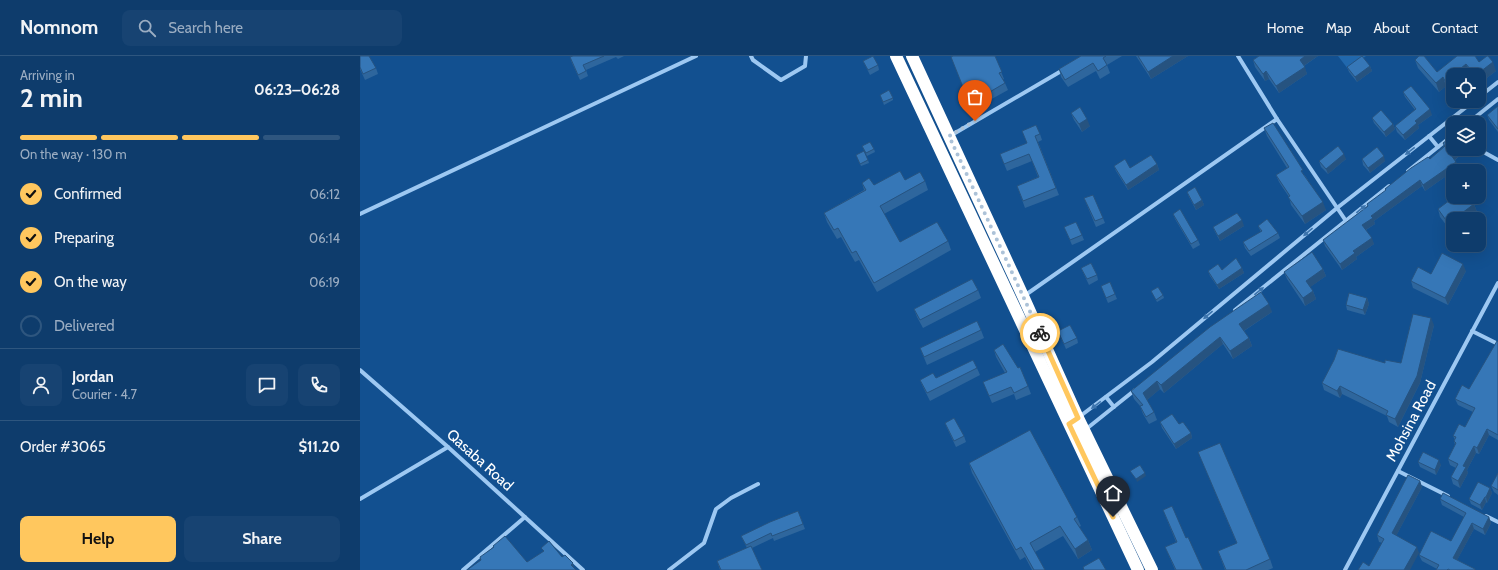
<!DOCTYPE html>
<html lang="en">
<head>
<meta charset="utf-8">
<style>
  body { margin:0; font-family:Cabin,sans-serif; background:#174372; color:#f1f3f6; height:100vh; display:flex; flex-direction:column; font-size:15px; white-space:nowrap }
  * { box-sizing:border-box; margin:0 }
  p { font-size:13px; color:#9badc2 }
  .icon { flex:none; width:22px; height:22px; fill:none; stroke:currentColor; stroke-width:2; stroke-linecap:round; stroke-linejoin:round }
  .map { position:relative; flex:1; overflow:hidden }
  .panel { display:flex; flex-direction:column; background:#0e3c6c; width:360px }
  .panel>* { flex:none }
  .buttons { position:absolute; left:1086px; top:12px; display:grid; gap:8px }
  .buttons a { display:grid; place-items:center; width:40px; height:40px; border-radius:8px; background:#0e3c6c; box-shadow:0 4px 16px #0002,0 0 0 1px #2e567f; font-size:20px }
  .pin { position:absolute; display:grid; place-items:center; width:34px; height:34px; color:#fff; margin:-41px -17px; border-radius:50% 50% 50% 0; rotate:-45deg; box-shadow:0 0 4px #0007 }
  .pin .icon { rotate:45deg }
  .courier { position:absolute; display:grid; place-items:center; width:40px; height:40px; margin:-20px; border:3px solid #ffc75e; border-radius:50%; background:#fff; color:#222; box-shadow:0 1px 5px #0007 }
  .summary em { font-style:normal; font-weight:700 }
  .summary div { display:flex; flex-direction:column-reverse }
  .summary { display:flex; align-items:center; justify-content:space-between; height:68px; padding:0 20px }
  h1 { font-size:26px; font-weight:700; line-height:30px }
  .bar { display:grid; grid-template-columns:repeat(4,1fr); gap:6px 4px; align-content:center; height:48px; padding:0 20px }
  .bar i { height:5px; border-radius:3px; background:#2e567f }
  .bar .selected { background:#ffc75e }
  .bar p { grid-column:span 4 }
  .line { display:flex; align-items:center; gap:10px; padding:0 20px; border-top:1px solid #2e567f }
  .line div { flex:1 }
  .round { display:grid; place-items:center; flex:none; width:42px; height:42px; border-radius:8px; background:#174372 }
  ol { padding:0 20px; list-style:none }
  li { display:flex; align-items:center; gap:12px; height:44px }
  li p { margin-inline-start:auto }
  li .icon { padding:4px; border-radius:50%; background:#ffc75e; color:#111; stroke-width:4 }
  li:last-child { color:#9badc2 }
  li i { width:22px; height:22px; border:2px solid #2e567f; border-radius:50% }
  .primary-button { display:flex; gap:8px; margin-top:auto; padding:8px 20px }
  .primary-button a { flex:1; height:46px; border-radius:8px; background:#ffc75e; color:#111; font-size:16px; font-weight:700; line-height:46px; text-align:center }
  .primary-button a+a { background:#174372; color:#f1f3f6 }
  header { display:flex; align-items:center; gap:24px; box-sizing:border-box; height:56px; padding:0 20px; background:#0e3c6c; border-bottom:1px solid #2e567f }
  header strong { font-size:19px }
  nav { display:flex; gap:22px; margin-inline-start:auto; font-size:14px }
  .search { width:280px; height:36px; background:#174372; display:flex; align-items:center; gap:10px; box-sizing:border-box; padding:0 14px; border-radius:8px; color:#9badc2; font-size:15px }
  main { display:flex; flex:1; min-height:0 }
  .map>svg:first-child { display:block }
  .green { fill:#2168ad }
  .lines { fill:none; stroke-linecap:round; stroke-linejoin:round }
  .street { stroke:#9dc8f2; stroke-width:4 }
  .highway { stroke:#fff; stroke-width:12 }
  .wall { fill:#2e669d }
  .shaded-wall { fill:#265380 }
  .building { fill:#3677b7; stroke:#265380 }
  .oneway { fill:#3c74ad }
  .done { stroke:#acc2d8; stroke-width:4; stroke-dasharray:0 7.2 }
  .route { stroke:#ffc75e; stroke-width:5 }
  .labels { text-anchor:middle; stroke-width:3.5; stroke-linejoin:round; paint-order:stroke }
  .street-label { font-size:15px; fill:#fff; stroke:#125090 }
</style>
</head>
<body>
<header>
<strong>Nomnom</strong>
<div class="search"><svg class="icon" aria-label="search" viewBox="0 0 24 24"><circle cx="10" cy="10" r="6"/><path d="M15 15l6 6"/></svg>Search here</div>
<nav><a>Home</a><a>Map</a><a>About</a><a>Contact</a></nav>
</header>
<main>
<section class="panel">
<div class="summary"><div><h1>2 min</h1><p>Arriving in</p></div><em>06:23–06:28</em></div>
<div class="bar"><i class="selected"></i><i class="selected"></i><i class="selected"></i><i></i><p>On the way · 130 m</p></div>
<ol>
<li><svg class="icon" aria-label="check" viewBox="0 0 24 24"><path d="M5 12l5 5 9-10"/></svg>Confirmed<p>06:12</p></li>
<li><svg class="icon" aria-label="check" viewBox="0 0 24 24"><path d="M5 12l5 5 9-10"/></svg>Preparing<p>06:14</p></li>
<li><svg class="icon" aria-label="check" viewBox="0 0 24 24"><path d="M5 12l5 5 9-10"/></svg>On the way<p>06:19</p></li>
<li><i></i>Delivered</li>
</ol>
<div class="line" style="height:72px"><a class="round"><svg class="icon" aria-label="person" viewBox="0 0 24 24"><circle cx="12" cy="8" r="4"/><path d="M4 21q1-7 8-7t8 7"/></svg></a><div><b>Jordan</b><p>Courier · 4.7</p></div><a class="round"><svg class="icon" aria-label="chat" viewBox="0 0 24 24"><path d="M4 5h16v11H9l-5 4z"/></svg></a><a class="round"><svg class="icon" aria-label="phone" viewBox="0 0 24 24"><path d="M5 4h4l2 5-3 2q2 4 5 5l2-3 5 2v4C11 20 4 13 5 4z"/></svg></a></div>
<div class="line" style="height:52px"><div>Order #3065</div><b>$11.20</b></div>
<div class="primary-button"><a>Help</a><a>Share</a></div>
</section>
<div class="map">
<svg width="1138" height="514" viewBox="0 0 1138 514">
  <rect width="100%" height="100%" fill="#125090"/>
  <!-- green -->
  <path class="green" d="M978,0H1006L988,13Z"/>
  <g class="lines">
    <!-- street -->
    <g class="street">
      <path d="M391,0L393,4L421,24L445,10L446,0"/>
      <path d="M878,0L917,63"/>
      <path d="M1119,41L1138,26"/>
      <path d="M1108,67L1138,43"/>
      <path d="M590,80L703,14"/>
      <path d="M1069,80L1078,91"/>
      <path d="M1118,93L1138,104"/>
      <path d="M1048,115L1093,79"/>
      <path d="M0,158L336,0"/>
      <path d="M664,240L917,63L986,165"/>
      <path d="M875,254L1029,130"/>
      <path d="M1112,275L1138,288"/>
      <path d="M0,314L88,391L223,514"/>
      <path d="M746,341L754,351"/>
      <path d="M719,361L792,306L977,152L1114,45"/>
      <path d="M725,374L775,334"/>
      <path d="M1038,415L1088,440"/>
      <path d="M0,443L88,391"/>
      <path d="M1126,460L1138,466"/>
      <path d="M103,514L165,461"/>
      <path d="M309,514L344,487L356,453L371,442L398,428"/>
      <path d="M985,514L1138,227"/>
    </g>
    <!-- highway -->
    <g class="highway">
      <path d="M536,0L778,514"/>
      <path d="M552,0L663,240L718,362L792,514"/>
    </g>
  </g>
  <!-- wall -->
  <g class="wall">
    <path d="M0,0L16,12L18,18L5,24L0,13Z"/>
    <path d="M213,0H264L258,3L256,1L226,14L228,20L220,24L212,7L210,1Z"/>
    <path d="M635,0L644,23H643L645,27L648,34L619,50L611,36L606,38L594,8Z"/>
    <path d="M721,0H762L747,9L750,17L740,23L736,15L708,31L701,21L699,13Z"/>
    <path d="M776,0H828L791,23Z"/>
    <path d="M899,0H958L944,10L947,18L919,37L909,23L905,25L895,11L893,4Z"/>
    <path d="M1055,4L1077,16L1119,6L1136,15L1119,28V19H1111L1109,16L1106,19H1093V29L1088,33L1086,30L1079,36L1058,12Z"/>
    <path d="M503,5L518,9L519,14L510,19Z"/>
    <path d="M1010,10L1012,15L997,26L989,16L987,11Z"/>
    <path d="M1043,36L1072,59L1058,69L1059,72L1045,84L1037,76L1035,70L1055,54L1045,41Z"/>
    <path d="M521,41L533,42V44L524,49Z"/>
    <path d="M1138,50V76L1129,64L1127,59Z"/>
    <path d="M711,57L730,70L722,76L714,64Z"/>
    <path d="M1012,62L1033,68L1035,73L1026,81L1014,67Z"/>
    <path d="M904,72L946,121L966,154L945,168L931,149L929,141L919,126L916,119L927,112L907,80Z"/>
    <path d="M662,75L680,78L682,84L678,86L699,139L665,152L657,130L678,121L672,105L647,115L640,98L667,87Z"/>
    <path d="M1083,87L1093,93H1100L1102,98L1095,104L1096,106L1099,111L1065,135L1062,130L1014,165L1015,168L1006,174L1014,188L996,201L997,203L982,214L965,190L963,184L1008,151L1007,148L1026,135L1025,133L1070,103L1084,90Z"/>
    <path d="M503,92L514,93L515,96L507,100Z"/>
    <path d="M496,99L508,104L509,107L501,110Z"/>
    <path d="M986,103L968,118L961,111L959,105Z"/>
    <path d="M1002,103L1025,105L1010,117L1003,109Z"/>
    <path d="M797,108L799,114L768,134L756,115L754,110L770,112Z"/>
    <path d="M545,124L565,125L568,134L524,158L540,186L588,185L591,194L517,236L499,204L495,206L481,181L477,183L467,166L464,157L504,134L502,127L514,129Z"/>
    <path d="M827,136L842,144L844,149L836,154L829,141Z"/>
    <path d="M724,142L743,162L745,167L736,171Z"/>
    <path d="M1114,148L1117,156L1091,175L1080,161L1078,153Z"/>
    <path d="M813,158L838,184L840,189L833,193L815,163Z"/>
    <path d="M884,170L860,185L855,176L853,171Z"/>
    <path d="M898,170L918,177L920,182L891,200L885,192L883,186L901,176Z"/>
    <path d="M704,171L722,179L724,184L712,189Z"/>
    <path d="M721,212L737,219L738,224L729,229Z"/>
    <path d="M882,212L884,217L859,233L850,220L848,215Z"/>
    <path d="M963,213L966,220L950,231L953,235L956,243L945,250L927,223L924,216Z"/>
    <path d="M1106,215L1088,249L1053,232L1051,225L1071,218Z"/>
    <path d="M741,230L755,238L757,243L748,247Z"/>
    <path d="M618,234L621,242L563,272L557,261L554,253Z"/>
    <path d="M791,235L803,239L804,242L797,246Z"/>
    <path d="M901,236L912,256L884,275L889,282L892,290L873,303L863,288L804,337L800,333L787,344L794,356L797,364L789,368L783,358L780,350L774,343L771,335Z"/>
    <path d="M1007,242L1009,248L1005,259L987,254L986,249Z"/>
    <path d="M1074,269L1060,327L1038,371L1029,366L1027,360L982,338L980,342L964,334L962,327L1025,307H1041Z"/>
    <path d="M621,274L624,282L567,309L560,292Z"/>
    <path d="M698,275L717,282L718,287L706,293Z"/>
    <path d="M1138,286V384L1129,379L1119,398L1116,397L1107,414L1108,417L1100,432L1093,428L1091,421L1096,412L1090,409L1088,403L1095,389L1094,385L1095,384L1093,380L1105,371L1113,356L1098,349L1095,343L1109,333Z"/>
    <path d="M634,294L668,330L671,338L656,344L654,338L632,347L623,326L645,317L636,301Z"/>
    <path d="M617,312L620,319L570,345L563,331L560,324L576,322Z"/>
    <path d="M800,366L819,368L831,377L832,382L816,393L802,372Z"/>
    <path d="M585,367L604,380L606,386L596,391L587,372Z"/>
    <path d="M838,396L910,503L913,512L908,514H865L858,495L877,488Z"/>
    <path d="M1058,406L1081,409L1076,419L1060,411Z"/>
    <path d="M609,407L717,461L721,470L719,471L728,484L732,494L718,503L703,480L675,496L685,514H672L665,501L660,504L612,417Z"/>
    <path d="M1138,417V439L1134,436L1131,430Z"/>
    <path d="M1060,425L1062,431L1036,480L1059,497L1019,486L1017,479Z"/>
    <path d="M1130,432L1132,437L1127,447L1126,446L1122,454L1111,448L1109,443Z"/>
    <path d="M1080,443L1129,461L1131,467L1125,479L1114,473L1097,504L1115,513V514H1076L1077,513L1062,505L1059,499L1091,485L1104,461L1082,449Z"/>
    <path d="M803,454L826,482L843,514H815L805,491L816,486Z"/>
    <path d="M438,455L445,473L414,485L413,482L392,492L402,514H360L357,505L387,492L381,480Z"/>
  </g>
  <!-- shaded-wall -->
  <g class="shaded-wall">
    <path d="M813,0H828L791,23L788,16Z"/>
    <path d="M945,0H958L942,11L940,4Z"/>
    <path d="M1133,6L1136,15L1119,28V19H1116Z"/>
    <path d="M1106,8L1109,16L1106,19H1093V29L1088,33L1085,25Z"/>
    <path d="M1010,10L1012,15L997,26L995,21Z"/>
    <path d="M945,11L947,18L919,37L916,30Z"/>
    <path d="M906,15L909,23L905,25L903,18Z"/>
    <path d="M1083,21L1086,30L1079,36L1076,27Z"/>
    <path d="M1070,53L1072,59L1058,69L1059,72L1045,84L1043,79L1055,65Z"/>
    <path d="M727,63L730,70L722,76L719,68Z"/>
    <path d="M1033,68L1035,73L1026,81L1024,76Z"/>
    <path d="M1099,93L1102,98L1093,105L1091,99Z"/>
    <path d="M984,98L986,103L968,118L966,113Z"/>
    <path d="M1024,100L1025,105L1010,117L1008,112Z"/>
    <path d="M1096,106L1099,111L1065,135L1063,129Z"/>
    <path d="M797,108L799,114L768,134L766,129Z"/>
    <path d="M1060,124L1062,130L1014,165L1015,168L1004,175L1002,169L1011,160Z"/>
    <path d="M842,144L844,149L836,154L834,149Z"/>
    <path d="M963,146L966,154L945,168L942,160Z"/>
    <path d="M1114,148L1117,156L1107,163H1094Z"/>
    <path d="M882,164L884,170L860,185L858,180Z"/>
    <path d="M1093,164V174L1091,175L1088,167Z"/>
    <path d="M1012,182L1014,188L996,201L997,203L982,214L980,208L993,195Z"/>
    <path d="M1103,208L1106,215L1088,249L1085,242Z"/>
    <path d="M882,212L884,217L859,233L857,229Z"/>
    <path d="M963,213L966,220L949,232L946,225Z"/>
    <path d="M953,235L956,243L945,250L943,242Z"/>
    <path d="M1007,242L1009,248L1005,259L1003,254Z"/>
    <path d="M909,248L912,256L882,276L879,268Z"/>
    <path d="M1071,262L1074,269L1060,327L1038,371L1035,363Z"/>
    <path d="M860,281L863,288L804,337L801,329Z"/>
    <path d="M889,282L892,290L873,303L870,295Z"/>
    <path d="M797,325L800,333L786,345L783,337Z"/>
    <path d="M980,330L982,338L980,342L977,335Z"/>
    <path d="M1127,373L1129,379L1119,398L1117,392Z"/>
    <path d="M831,377L832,382L816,393L814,388Z"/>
    <path d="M1114,390L1116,397L1107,414L1108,417L1100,432L1098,425L1103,410Z"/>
    <path d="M1079,404L1081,409L1076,419L1075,414Z"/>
    <path d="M785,417L786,420L777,426L776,423Z"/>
    <path d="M1060,425L1062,431L1034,484L1032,477Z"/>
    <path d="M1130,432L1132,437L1127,447L1126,441Z"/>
    <path d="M1125,441L1126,446L1122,454L1120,449Z"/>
    <path d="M1129,461L1131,467L1125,479L1123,473Z"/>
    <path d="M1112,467L1114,473L1095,508L1093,502Z"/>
    <path d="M728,484L732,494L718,503L715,493Z"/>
    <path d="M1057,491L1059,497L1050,514H1044Z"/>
    <path d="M213,507L214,512L212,514L211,509Z"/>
  </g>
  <!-- building -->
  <g class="building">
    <path d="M0,0H9L16,12L3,18L0,11Z"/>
    <path d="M213,0H244L223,9L226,15L218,19L210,1Z"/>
    <path d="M513,0L518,9L508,14L503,5Z"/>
    <path d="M593,0H635L642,16L639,17L645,27L616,44L608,29L603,31L591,1Z"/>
    <path d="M721,0H746L743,2L747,9L738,15L733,7L705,24L699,13Z"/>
    <path d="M778,0H813L788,16Z"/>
    <path d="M899,0H945L940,4L945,11L916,30L906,15L903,18L893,4Z"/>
    <path d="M1002,0L1010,10L995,21L987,11Z"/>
    <path d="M1059,0H1064L1077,16L1097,0H1115L1119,6L1127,0H1128L1133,6L1116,19H1115L1106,8L1085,25L1083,21L1076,27L1055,4Z"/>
    <path d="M1051,30L1070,53L1055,65L1057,67L1043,79L1035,70L1056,53L1043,36Z"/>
    <path d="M529,34L533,42L523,46L520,39Z"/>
    <path d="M1138,50V73L1127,59Z"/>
    <path d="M720,51L727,63L719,68L711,57Z"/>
    <path d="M1021,54L1033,68L1024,76L1012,62Z"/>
    <path d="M913,67L943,114L941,115L963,146L942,160L928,141L930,140L916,119L929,111L904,72Z"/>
    <path d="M676,69L680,78L675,80L696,132L663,145L657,130L679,121L669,98L644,108L640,98L667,87L662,75Z"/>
    <path d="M1091,81L1093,84V93H1099L1091,99L1096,106L1063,129L1060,124L1011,160L1013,162L1002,169L1012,182L993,195L995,197L980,208L963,184L1008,150L1007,148L1026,134L1025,133L1051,112L1068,101L1070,103L1085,90L1083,87Z"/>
    <path d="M510,86L514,93L506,97L502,90Z"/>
    <path d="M978,90L984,98L966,113L959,105Z"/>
    <path d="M1017,91L1024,100L1008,112L1002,103Z"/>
    <path d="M504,95L508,104L500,108L496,99Z"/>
    <path d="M791,99L797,108L766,129L754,110L765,103L770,112Z"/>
    <path d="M540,115L545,124L560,116L565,125L520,150L540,186L577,166L588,185L514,227L496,195L492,197L478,172L474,174L464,157L506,134L502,127L509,122L514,129Z"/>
    <path d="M835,131L842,144L834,149L827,136Z"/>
    <path d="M733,139L743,162L735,165L724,142Z"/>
    <path d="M1094,141H1109L1114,148L1094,163H1093V164L1088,167L1078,153Z"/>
    <path d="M820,153L838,184L831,188L813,158Z"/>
    <path d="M877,157L882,164L858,180L853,171Z"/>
    <path d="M907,163L918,177L889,195L883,186L902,175L898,170Z"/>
    <path d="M716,166L722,179L710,184L704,171Z"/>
    <path d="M952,196L963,213L946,225L953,235L943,242L924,216Z"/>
    <path d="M1082,197L1103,208L1085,242L1051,225L1058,211L1071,218Z"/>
    <path d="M876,202L882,212L857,229L848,215L858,208L862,214Z"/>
    <path d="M731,207L737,219L727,223L721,212Z"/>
    <path d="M612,223L618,234L560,264L554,253Z"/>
    <path d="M750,226L755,238L746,242L741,230Z"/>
    <path d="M798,231L803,239L796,244L791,235Z"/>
    <path d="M901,236L909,248L879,268L889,282L870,295L860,281L801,329L797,325L783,337L794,356L786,361L780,350L783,349L771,335L850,271Z"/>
    <path d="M989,237L1007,242L1003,254L986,249Z"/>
    <path d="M1053,258L1071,262L1057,320L1035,363L1026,359L1028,355L980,330L977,335L962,327L974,304L978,293L1025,307V304L1041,307Z"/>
    <path d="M617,265L621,274L564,301L560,292Z"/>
    <path d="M710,269L717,282L704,288L698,275Z"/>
    <path d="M1137,285L1138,286V379L1127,373L1117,392L1114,390L1103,410L1106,411L1098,425L1091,421L1098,408L1088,403L1096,387L1094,385L1096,381L1093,380L1099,368L1105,371L1115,352L1095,343L1102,329L1109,333Z"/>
    <path d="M643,288L658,312L660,311L668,330L654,337L651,331L629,340L623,326L647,316L634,294Z"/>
    <path d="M613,304L617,312L567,337L560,324L573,317L576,322Z"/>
    <path d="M812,358L819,368L823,366L831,377L814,388L800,366Z"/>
    <path d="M594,362L604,380L594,385L585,367Z"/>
    <path d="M670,374L717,461L714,463L728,484L715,493L700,470L670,487L685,514H674L661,491L656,494L609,407Z"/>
    <path d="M860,387L910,503L886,514H866L858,495L877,487L838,396Z"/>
    <path d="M1063,396L1079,404L1075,414L1058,406Z"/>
    <path d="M780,409L785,417L776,423L770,415Z"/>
    <path d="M1138,417V434L1131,430Z"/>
    <path d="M1048,419L1060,425L1032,477L1057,491L1044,514H998L1003,506L1009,510L1024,483L1017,479Z"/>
    <path d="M1118,426L1130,432L1126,441H1125L1120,449L1109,443Z"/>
    <path d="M1083,437L1129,461L1123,473L1112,467L1093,502L1115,513V514H1090L1088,513L1087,514H1076L1079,509L1059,499L1071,475L1091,485L1106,457L1080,443Z"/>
    <path d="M812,450L826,482L828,481L843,514H816L805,491L817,486L803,454Z"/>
    <path d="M438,455L443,468L412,480L411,477L386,489L381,480L410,466Z"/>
    <path d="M145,480L167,506L184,495L181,492L189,485L202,501L205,499L213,507L211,509L216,514H107L121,504L120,501L134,491L133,490Z"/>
    <path d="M391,490L402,514H361L357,505Z"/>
    <path d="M739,502L746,514H724L723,511Z"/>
  </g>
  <!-- one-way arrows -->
  <defs><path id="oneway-solid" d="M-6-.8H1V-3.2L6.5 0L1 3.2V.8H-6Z"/></defs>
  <g class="oneway">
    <use href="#oneway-solid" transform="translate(1050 95) rotate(142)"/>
    <use href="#oneway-solid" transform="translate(1001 153) rotate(-39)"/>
    <use href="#oneway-solid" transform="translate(948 176) rotate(140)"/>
    <use href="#oneway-solid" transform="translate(899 235) rotate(-39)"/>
    <use href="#oneway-solid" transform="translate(848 259) rotate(140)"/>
    <use href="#oneway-solid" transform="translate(736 349) rotate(143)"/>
  </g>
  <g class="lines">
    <!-- done -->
    <path class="done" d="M615,65L589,80L680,277"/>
    <!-- route -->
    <path class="route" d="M680,277L718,362L709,368L753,461"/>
  </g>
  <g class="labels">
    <!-- street labels -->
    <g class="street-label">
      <text transform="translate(1051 365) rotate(-62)" y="5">Mohsina Road</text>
      <text transform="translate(120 404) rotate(42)" y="5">Qasaba Road</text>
    </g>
  </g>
</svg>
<div class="buttons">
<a><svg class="icon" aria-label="locate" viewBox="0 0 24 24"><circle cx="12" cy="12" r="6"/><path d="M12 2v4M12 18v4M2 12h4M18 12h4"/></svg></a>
<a><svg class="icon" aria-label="layers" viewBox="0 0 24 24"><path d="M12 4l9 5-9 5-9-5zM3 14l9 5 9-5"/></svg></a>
<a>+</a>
<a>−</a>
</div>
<div class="pin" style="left:615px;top:65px;background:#ea580c"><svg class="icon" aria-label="bag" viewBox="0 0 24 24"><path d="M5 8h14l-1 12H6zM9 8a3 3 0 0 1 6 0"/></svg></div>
<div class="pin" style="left:753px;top:461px;background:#1f2937"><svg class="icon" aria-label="home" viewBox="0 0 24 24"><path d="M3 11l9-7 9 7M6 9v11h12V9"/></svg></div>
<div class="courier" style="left:680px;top:277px"><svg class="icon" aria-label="bike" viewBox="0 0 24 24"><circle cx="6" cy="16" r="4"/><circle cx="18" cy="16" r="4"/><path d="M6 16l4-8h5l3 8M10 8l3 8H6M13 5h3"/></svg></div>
</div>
</main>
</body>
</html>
